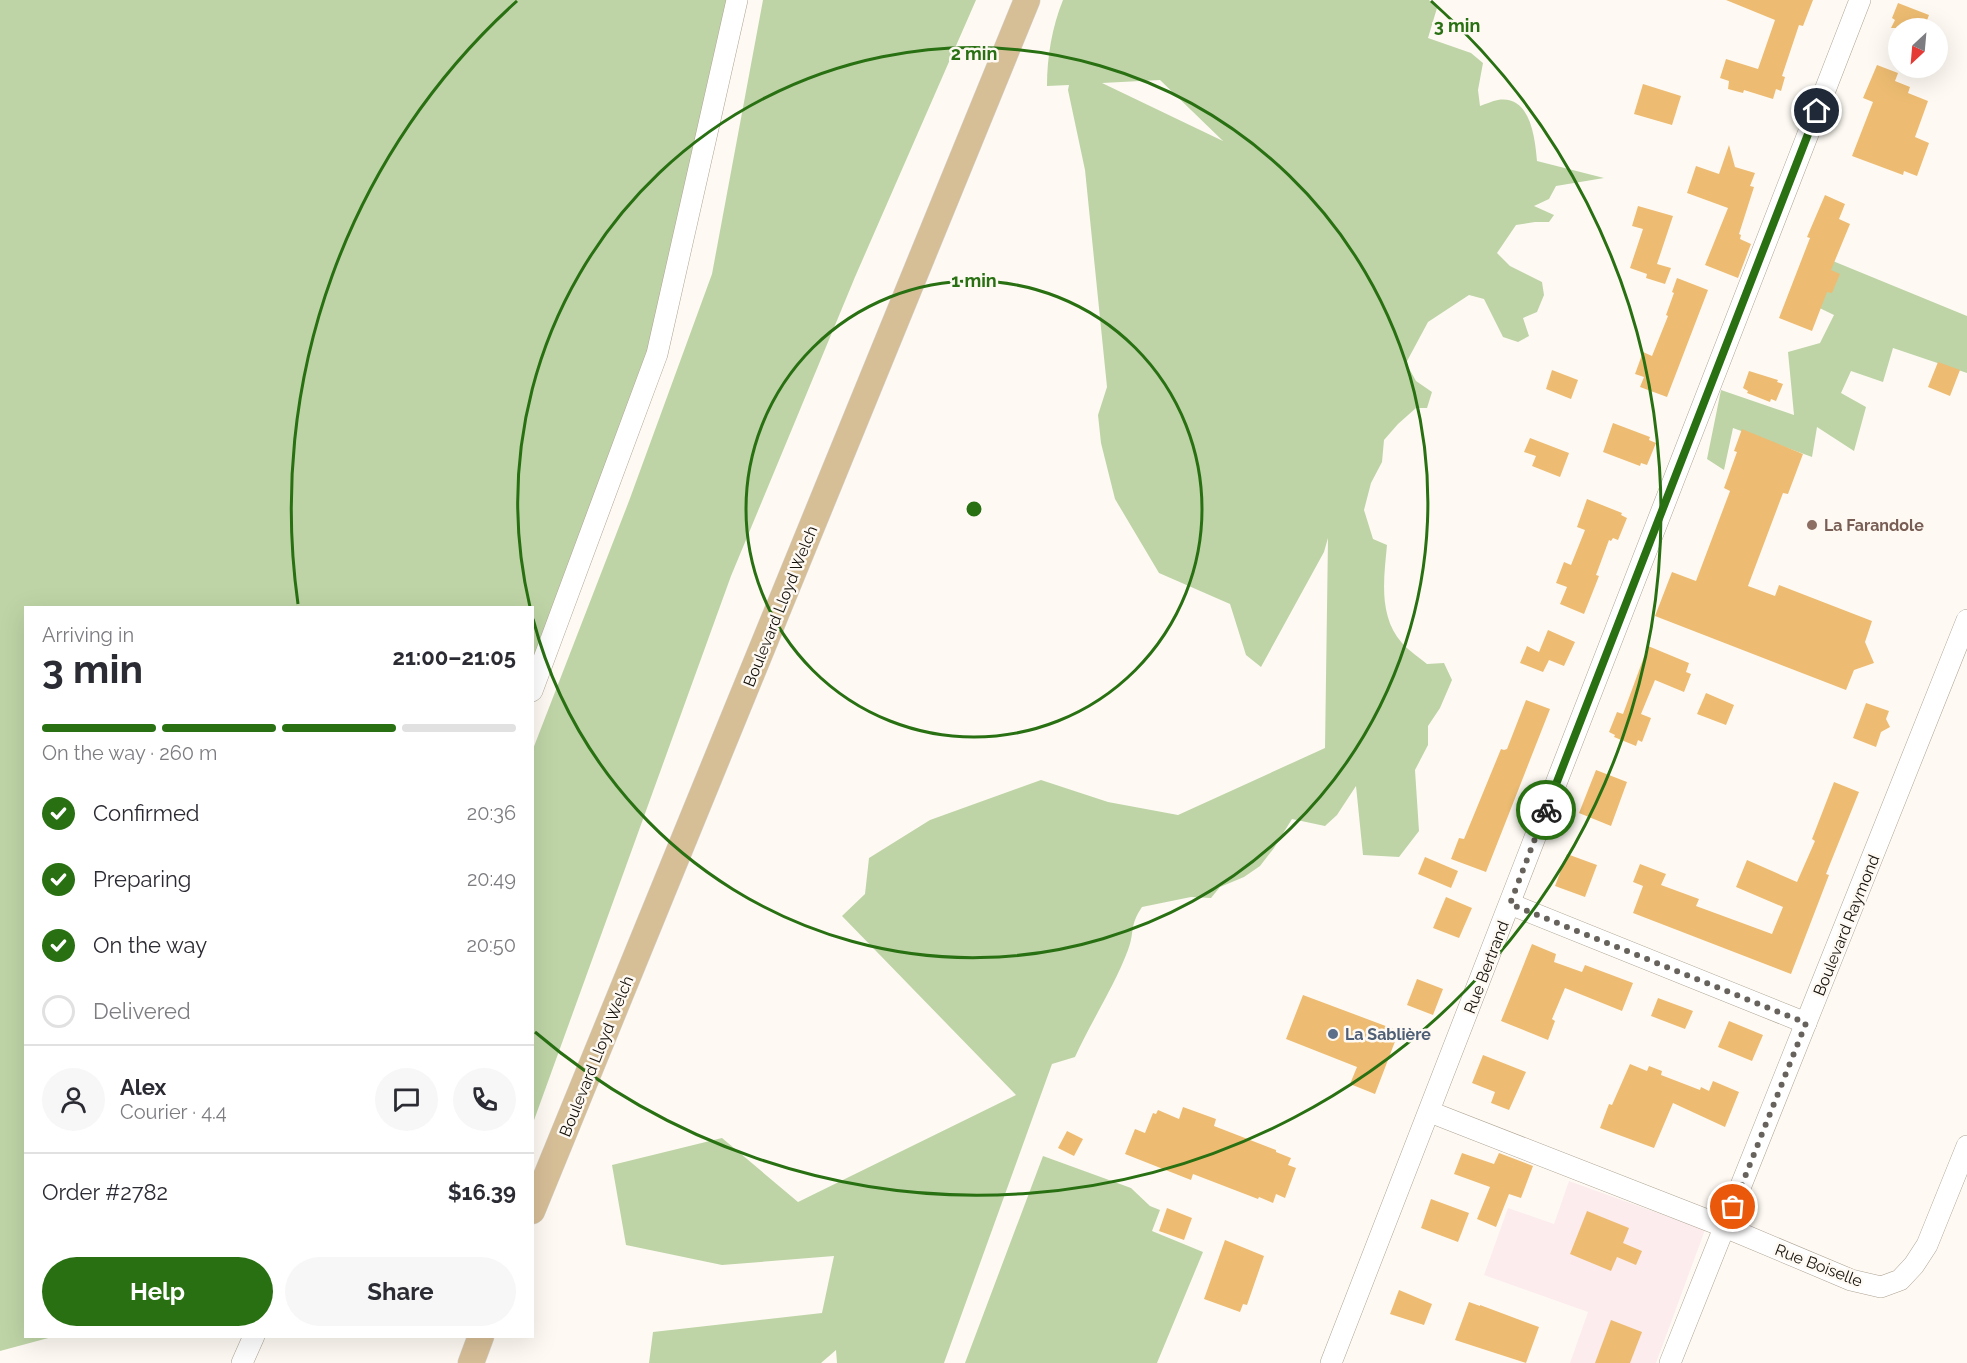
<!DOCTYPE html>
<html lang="en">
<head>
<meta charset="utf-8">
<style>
  body { margin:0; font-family:Raleway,sans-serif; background:#f7f7f7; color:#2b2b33; height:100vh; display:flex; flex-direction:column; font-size:22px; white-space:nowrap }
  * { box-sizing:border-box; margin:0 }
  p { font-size:20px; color:#7c7c81 }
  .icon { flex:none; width:33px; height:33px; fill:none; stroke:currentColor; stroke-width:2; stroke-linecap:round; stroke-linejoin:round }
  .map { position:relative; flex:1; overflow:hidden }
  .details { position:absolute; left:24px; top:606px; width:510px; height:732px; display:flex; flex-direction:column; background:#fff; border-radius:0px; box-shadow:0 6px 24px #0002 }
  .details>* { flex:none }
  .needle { width:39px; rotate:206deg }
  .tools { position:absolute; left:1888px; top:18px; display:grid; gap:12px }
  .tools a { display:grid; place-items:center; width:60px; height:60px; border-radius:50%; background:#fff; box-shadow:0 6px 24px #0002; font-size:30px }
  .pin { position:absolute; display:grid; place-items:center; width:51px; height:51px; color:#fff; margin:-26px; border:3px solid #fff; border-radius:50%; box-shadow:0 2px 6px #0007 }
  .courier { position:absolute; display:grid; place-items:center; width:60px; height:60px; margin:-30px; border:4px solid #287012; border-radius:50%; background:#fff; color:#222; box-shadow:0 2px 8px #0007 }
  .head em { font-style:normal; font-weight:700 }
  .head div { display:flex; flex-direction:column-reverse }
  .head { display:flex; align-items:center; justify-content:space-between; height:102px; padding:0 18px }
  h1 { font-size:39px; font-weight:700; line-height:45px }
  .bar { display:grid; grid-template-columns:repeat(4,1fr); gap:9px 6px; align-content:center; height:72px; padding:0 18px }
  .bar i { height:8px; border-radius:4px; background:#e1e1e2 }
  .bar .selected { background:#287012 }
  .bar p { grid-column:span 4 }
  .line { display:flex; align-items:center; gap:15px; padding:0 18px; border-top:2px solid #e1e1e2 }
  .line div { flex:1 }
  .round { display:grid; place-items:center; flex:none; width:63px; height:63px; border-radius:32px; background:#f7f7f7 }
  ol { padding:0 18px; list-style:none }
  li { display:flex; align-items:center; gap:18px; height:66px }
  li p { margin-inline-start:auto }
  li .icon { padding:6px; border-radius:50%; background:#287012; color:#fff; stroke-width:4 }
  li:last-child { color:#7c7c81 }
  li i { width:33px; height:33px; border:3px solid #e1e1e2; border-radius:50% }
  .primary-button { display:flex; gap:12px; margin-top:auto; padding:12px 18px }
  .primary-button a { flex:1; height:69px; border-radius:36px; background:#287012; color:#fff; font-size:24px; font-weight:700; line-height:69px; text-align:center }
  .primary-button a+a { background:#f7f7f7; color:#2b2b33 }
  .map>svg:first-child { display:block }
  .commercial { fill:#fceced }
  .green { fill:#bed4a6; fill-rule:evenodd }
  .building { fill:#edbc72 }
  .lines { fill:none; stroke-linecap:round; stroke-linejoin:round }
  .minor-casing { stroke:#aea393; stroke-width:22 }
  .major-casing { stroke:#dad9d8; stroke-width:27 }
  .minor { stroke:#fff; stroke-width:21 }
  .major { stroke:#d6be97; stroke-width:26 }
  .done { stroke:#67635c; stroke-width:6; stroke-dasharray:0 10.8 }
  .route { stroke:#287012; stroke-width:8 }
  .ring { fill:none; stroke:#287012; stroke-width:3 }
  .education-dot { fill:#8d6e63; stroke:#fefaf3; stroke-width:2 }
  .service-dot { fill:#5c6f8a; stroke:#fefaf3; stroke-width:2 }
  .labels { text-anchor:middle; stroke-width:5; stroke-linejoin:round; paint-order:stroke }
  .education-label { font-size:16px; font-weight:bold; fill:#785e54; stroke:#fefaf3; text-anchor:start }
  .street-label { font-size:16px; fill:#15110b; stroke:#fefaf3 }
  .service-label { font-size:16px; font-weight:bold; fill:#4e5e75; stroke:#fefaf3; text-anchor:start }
  .centre { fill:#287012; stroke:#fefaf3; stroke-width:3 }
  .ring-label { font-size:18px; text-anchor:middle; font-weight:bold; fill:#287012; stroke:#fefaf3; stroke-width:5; stroke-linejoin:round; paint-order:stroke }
</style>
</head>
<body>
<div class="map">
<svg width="1967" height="1363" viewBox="0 0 1967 1363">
  <rect width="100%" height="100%" fill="#fefaf3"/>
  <!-- commercial -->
  <path class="commercial" d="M1569,1181L1705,1230L1656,1363H1570L1588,1312L1484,1275L1508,1208L1554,1224Z"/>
  <!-- green -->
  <g class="green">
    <path d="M0,0H727L696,219L533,664L532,608H26V1336L52,1337L0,1351Z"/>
    <path d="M763,0H976L855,277L731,576L533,1123V749L629,501L712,274Z"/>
    <path d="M1063,0H1429L1437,8L1428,38L1471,53L1483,63L1478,90L1480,106C1486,104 1492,101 1498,100C1531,95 1535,139 1537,161L1604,178L1556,186L1549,199L1534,206L1554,215L1549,222H1535L1516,225L1497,253L1510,266L1542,282L1544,295L1537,312L1523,318L1529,336L1518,342L1503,337L1484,299L1469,295L1428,322L1406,363L1416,381L1432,392L1427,408H1416L1398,424L1384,440L1382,462L1371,483L1364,510L1373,539L1387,545C1384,578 1378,616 1402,643C1409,651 1419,657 1427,664L1444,663L1452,680L1440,708L1428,726V745L1415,770L1419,831L1399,857L1363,855L1356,786L1337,815L1325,826L1292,819L1274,848L1260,866L1244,877L1220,887L1211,898L1191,897L1142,907C1129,926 1135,932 1128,950C1114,987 1092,1020 1075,1057L1052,1064L944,1363H837L836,1350L821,1363H649L653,1332L822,1313L834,1256L722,1265L626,1245L612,1165L722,1138L798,1202L1016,1095L842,916L865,894L869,858L930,820L1041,780L1108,802L1178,815L1325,748L1328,538L1324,552L1261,667L1246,655L1230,604L1159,573L1115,499L1101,443L1098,415L1107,387L1085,170L1068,90L1069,85L1047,86C1047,57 1052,27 1063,0ZM1160,80L1222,140L1223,141L1102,83Z"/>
    <path d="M1828,259L1967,316V373L1893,348L1883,382L1851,371L1841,393L1866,407L1854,451L1817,427L1812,457L1733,428L1724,470L1707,459L1721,390L1794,415L1788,352L1820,343L1834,315L1803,300Z"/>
    <path d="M1043,1156L1131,1188L1150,1206L1160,1210L1152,1231L1203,1252L1157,1363H965Z"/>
  </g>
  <!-- building -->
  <g class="building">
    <path d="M1726,0H1813L1803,26L1799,25L1782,76L1785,77L1781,91L1776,89L1773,99L1744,90L1743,93L1728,89L1729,81L1720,78L1726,59L1758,69L1775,20Z"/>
    <path d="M1898,3L1929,15L1924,28H1891L1895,20L1892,18Z"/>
    <path d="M1877,65L1898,73L1895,81L1910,87L1908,93L1928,101L1915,137L1929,143L1917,176L1904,171L1903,175L1852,156L1873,102L1863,98Z"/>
    <path d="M1643,84L1681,96L1672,125L1634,114Z"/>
    <path d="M1729,145L1735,167L1755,173L1750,186L1754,187L1739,234L1741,235L1740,239L1751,244L1738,278L1705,265L1728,208L1687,193L1696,166L1719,174Z"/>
    <path d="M1825,195L1845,204L1839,219L1850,224L1831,270L1840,274L1832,293L1827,292L1812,331L1779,318L1810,238L1807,237Z"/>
    <path d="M1638,206L1673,216L1657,264L1671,268L1665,284L1646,278L1647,274L1630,268L1643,229L1632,226Z"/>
    <path d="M1677,278L1708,290L1667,397L1640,387L1644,377L1635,374L1643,352L1652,356L1668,316L1666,315L1674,293L1672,292Z"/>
    <path d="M1938,362L1960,370L1950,396L1928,387Z"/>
    <path d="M1552,370L1578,380L1571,399L1546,389Z"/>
    <path d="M1749,371L1778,380L1777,382L1783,384L1776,401L1771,399L1770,402L1747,393L1748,391L1743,388Z"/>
    <path d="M1613,423L1650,437L1649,440L1656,443L1647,465L1641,463L1640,466L1603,452Z"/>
    <path d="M1742,429L1803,454L1788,494L1783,493L1748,586L1775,596L1779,585L1872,621L1865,642L1874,663L1854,670L1846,690L1655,616L1672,572L1696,581L1730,491L1724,488L1737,452L1734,451Z"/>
    <path d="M1530,438L1569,453L1560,477L1532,466L1536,456L1524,452Z"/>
    <path d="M1587,499L1622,513L1621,515L1627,518L1618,540L1613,538L1611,541L1609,540L1596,575L1599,576L1584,614L1560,604L1567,587L1556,583L1564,562L1571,565L1585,530L1577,527Z"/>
    <path d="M1548,630L1575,642L1564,666L1549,660L1543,672L1520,663L1527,646L1539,652Z"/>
    <path d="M1648,646L1689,663L1686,672L1691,674L1684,692L1655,680L1641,714L1651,718L1642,742L1638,740L1636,746L1614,737L1615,735L1609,732L1617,712L1623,714Z"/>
    <path d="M1706,693L1734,705L1726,725L1697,714Z"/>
    <path d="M1526,700L1550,709L1486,872L1451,859L1459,838L1464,839L1501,749L1504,750L1507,749Z"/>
    <path d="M1866,703L1889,711L1886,719L1890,727L1881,732L1876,747L1853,738Z"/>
    <path d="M1596,770L1627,782L1611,826L1579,813Z"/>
    <path d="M1834,782L1859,792L1826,874L1829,875L1791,974L1633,913L1643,886L1633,882L1640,864L1666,874L1661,885L1699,899L1696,906L1772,934L1783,907L1736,887L1747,860L1797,882L1815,841L1812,839Z"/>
    <path d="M1567,854L1597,865L1585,897L1555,886Z"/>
    <path d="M1425,857L1458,871L1451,888L1418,874Z"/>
    <path d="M1446,897L1472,908L1459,938L1433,928Z"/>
    <path d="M1532,944L1556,954L1554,962L1582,972L1585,965L1633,983L1622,1011L1565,988L1552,1019L1555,1021L1548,1040L1501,1021Z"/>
    <path d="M1417,979L1443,989L1433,1015L1407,1005Z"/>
    <path d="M1303,995L1399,1031L1375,1094L1350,1084L1357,1067L1286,1039Z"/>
    <path d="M1658,998L1693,1011L1685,1029L1651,1016Z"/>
    <path d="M1729,1021L1763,1035L1752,1061L1718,1047Z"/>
    <path d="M1483,1055L1526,1072L1509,1110L1491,1103L1495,1092L1472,1083Z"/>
    <path d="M1630,1064L1647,1071L1649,1066L1662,1071L1661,1075L1700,1090L1701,1087L1709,1091L1713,1081L1739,1092L1725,1127L1673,1103L1654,1148L1600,1128L1609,1104L1612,1105Z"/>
    <path d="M1183,1107L1216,1119L1214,1126L1276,1150V1152L1291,1158L1288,1165L1296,1168L1285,1198L1276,1194L1273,1203L1259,1197L1258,1199L1193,1174L1191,1180L1125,1154L1135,1129L1145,1133L1153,1113L1156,1114L1158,1110L1179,1119Z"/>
    <path d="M1067,1131L1083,1139L1074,1156L1058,1148Z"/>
    <path d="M1462,1153L1494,1164L1499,1153L1533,1166L1521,1198L1509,1194L1496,1227L1477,1219L1490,1187L1454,1174Z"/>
    <path d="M1431,1199L1469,1213L1458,1242L1421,1228Z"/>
    <path d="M1167,1208L1192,1218L1184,1240L1159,1231Z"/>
    <path d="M1587,1211L1629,1228L1623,1243L1642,1251L1636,1265L1617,1257L1611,1271L1570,1254Z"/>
    <path d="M1225,1240L1264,1256L1247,1305L1243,1304L1240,1312L1204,1299Z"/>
    <path d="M1399,1290L1432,1304L1424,1325L1390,1314Z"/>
    <path d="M1469,1302L1480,1306V1305L1539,1327L1526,1363L1455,1340Z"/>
    <path d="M1611,1320L1642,1332L1630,1363H1595Z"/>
  </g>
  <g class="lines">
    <defs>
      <g id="minor">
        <path d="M532,691L657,354L737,0"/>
        <path d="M1510,904L1806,1023"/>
        <path d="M1430,1112L1725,1227L1851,1280L1881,1287L1900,1280L1914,1265L1927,1245L1967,1146"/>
        <path d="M242,1363L254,1336"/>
        <path d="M1331,1363L1860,0"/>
        <path d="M1670,1363L1967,620"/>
      </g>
      <g id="major">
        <path d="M532,1211L1027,0"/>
        <path d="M471,1363L481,1336"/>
      </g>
    </defs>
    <!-- minor casing -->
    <use href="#minor" class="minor-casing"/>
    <!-- major casing -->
    <use href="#major" class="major-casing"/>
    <!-- minor -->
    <use href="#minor" class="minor"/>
    <!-- major -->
    <use href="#major" class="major"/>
  </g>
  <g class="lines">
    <!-- done -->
    <path class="done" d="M1546,810L1510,904L1806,1023L1733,1207"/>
    <!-- route -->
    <path class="route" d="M1546,810L1817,111"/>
  </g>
  <!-- distance rings -->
  <g class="ring">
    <circle cx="974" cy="509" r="228"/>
    <path d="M530 607A455 455 0 1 1 533 619"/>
    <path d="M298 604A683 683 0 0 1 517 1M1431 1A683 683 0 0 1 535 1032"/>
  </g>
  <!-- markers -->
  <circle class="education-dot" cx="1812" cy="525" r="6"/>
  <circle class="service-dot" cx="1333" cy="1034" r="6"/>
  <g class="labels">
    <!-- education labels -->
    <g class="education-label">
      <text x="1824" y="531">La Farandole</text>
    </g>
    <!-- street labels -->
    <g class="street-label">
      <text transform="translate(780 606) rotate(-68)" y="6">Boulevard Lloyd Welch</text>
      <text transform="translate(1846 925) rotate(-68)" y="6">Boulevard Raymond</text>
      <text transform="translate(1486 967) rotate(-69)" y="6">Rue Bertrand</text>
      <text transform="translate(596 1056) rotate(-68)" y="6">Boulevard Lloyd Welch</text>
      <text transform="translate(1819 1265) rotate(21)" y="6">Rue Boiselle</text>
    </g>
    <!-- service labels -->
    <g class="service-label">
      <text x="1345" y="1040">La Sablière</text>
    </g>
  </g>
  <circle cx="974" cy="509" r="9" class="centre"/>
  <g class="ring-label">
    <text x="1457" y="32">3 min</text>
    <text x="974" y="60">2 min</text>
    <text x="974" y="287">1 min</text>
  </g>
</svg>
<div class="tools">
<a><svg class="needle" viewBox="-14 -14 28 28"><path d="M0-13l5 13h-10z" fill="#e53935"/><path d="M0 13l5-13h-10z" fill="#7c7c81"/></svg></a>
</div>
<div class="pin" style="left:1733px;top:1207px;background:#ea580c"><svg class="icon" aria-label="bag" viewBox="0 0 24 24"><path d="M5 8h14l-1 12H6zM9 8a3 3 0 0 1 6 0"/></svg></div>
<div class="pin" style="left:1817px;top:111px;background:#1f2937"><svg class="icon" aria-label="home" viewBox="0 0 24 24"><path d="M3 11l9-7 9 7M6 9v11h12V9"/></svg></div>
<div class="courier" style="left:1546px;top:810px"><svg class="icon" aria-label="bike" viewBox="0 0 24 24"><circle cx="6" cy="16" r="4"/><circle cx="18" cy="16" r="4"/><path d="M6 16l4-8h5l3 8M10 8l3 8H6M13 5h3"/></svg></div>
<section class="details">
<div class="head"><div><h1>3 min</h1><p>Arriving in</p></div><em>21:00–21:05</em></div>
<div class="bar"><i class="selected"></i><i class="selected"></i><i class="selected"></i><i></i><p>On the way · 260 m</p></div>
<ol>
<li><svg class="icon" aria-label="check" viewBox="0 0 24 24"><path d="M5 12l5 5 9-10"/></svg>Confirmed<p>20:36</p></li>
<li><svg class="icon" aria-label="check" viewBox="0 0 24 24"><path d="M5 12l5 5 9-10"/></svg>Preparing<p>20:49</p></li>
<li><svg class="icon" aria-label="check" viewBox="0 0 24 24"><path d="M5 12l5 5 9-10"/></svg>On the way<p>20:50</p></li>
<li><i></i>Delivered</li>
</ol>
<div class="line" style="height:108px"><a class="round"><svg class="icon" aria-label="person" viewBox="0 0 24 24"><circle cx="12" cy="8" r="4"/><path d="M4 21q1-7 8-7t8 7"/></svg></a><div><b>Alex</b><p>Courier · 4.4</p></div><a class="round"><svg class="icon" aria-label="chat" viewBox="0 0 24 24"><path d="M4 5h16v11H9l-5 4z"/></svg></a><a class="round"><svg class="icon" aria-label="phone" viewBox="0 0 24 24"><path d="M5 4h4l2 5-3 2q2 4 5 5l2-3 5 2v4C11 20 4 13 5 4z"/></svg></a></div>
<div class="line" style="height:78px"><div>Order #2782</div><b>$16.39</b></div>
<div class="primary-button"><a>Help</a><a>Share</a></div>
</section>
</div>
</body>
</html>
